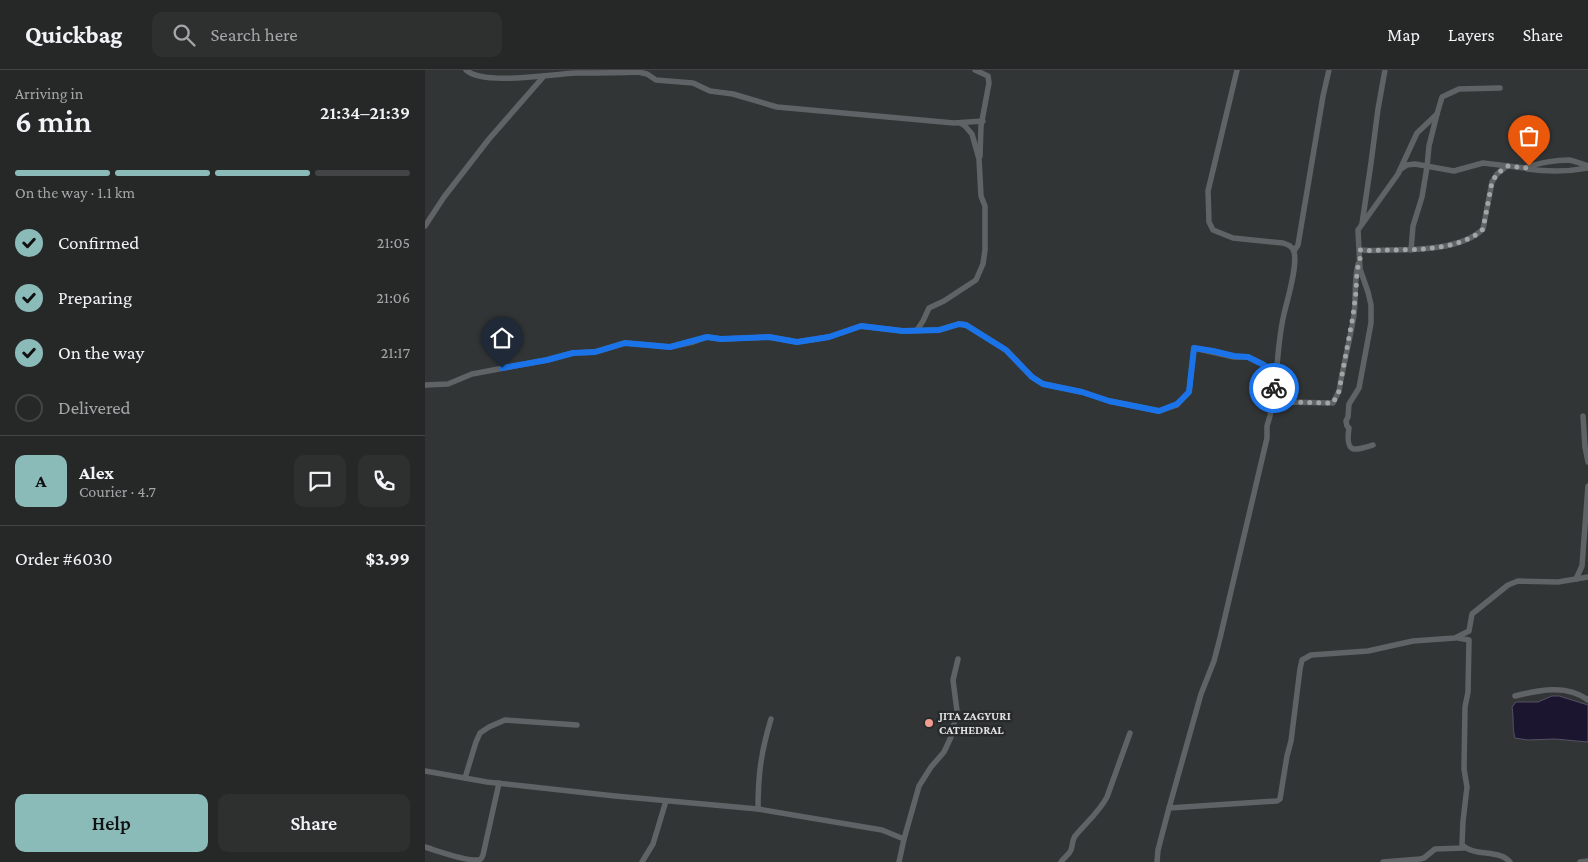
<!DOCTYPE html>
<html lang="en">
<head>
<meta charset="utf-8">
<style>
  body { margin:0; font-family:"Crimson Pro",serif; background:#2e3030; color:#f1f3f6; height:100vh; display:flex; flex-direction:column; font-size:19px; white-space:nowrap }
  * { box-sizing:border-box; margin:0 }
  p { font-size:16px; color:#a4a6a8 }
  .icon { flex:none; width:28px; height:28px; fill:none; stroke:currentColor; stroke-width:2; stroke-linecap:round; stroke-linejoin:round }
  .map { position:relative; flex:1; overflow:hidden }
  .details { display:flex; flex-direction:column; background:#262828; width:425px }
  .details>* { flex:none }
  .pin { position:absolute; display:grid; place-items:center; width:42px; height:42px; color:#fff; margin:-51px -21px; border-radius:50% 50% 50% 0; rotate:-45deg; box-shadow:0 0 5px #0007 }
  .pin .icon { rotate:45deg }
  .courier { position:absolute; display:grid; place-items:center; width:50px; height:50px; margin:-25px; border:4px solid #1a73e8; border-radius:50%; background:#fff; color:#222; box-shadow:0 1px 6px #0007 }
  .overview em { font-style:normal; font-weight:600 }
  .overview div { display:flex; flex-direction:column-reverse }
  .overview { display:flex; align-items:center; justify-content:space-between; height:85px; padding:0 15px }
  h1 { font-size:32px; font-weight:600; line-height:38px }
  .bar { display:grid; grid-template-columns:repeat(4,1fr); gap:8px 5px; align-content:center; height:60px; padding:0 15px }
  .bar i { height:6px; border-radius:4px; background:#424445 }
  .bar .on { background:#8bbbb9 }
  .bar p { grid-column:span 4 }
  .line { display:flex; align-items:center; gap:12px; padding:0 15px; border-top:1px solid #424445 }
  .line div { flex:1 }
  .round { display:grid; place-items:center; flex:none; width:52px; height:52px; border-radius:10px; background:#2e3030 }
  ol { padding:0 15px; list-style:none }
  li { display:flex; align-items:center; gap:15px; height:55px }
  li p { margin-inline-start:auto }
  li .icon { padding:5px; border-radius:50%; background:#8bbbb9; color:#111; stroke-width:4 }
  li:last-child { color:#a4a6a8 }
  li i { width:28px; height:28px; border:2px solid #424445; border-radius:50% }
  .button { display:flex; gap:10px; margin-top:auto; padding:10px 15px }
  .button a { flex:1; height:58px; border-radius:10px; background:#8bbbb9; color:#111; font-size:20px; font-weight:600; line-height:58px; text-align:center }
  .button a+a { background:#2e3030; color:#f1f3f6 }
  header { display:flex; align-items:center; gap:30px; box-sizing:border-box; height:70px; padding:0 25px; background:#262828; border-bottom:1px solid #424445 }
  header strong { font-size:24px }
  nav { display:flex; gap:28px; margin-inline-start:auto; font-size:18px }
  .search { width:350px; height:45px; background:#2e3030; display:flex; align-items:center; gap:12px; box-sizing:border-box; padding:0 18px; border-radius:10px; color:#a4a6a8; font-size:19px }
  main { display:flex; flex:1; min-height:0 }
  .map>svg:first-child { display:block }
  .water { fill:#1b152f; stroke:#565265 }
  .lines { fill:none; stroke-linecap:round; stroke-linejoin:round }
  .minor { stroke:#606365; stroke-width:5.5 }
  .done { stroke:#a2a5a6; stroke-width:5; stroke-dasharray:0 9 }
  .route { stroke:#1a73e8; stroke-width:6 }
  .poi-dot { fill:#f59c91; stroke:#282b2c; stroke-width:2 }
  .labels { text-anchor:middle; stroke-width:5; stroke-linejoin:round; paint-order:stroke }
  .poi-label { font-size:12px; font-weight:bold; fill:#dfe1e2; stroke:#282b2c; text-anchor:start }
</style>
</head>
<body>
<header>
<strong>Quickbag</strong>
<div class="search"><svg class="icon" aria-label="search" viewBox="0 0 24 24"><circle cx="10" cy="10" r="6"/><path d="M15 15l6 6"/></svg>Search here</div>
<nav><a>Map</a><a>Layers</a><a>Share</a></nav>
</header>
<main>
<section class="details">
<div class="overview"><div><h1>6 min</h1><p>Arriving in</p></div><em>21:34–21:39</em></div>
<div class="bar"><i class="on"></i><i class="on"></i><i class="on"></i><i></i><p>On the way · 1.1 km</p></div>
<ol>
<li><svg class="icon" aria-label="check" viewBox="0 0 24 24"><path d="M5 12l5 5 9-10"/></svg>Confirmed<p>21:05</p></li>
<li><svg class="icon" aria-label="check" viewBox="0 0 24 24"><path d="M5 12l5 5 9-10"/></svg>Preparing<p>21:06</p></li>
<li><svg class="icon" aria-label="check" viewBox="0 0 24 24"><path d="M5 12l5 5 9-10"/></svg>On the way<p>21:17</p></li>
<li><i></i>Delivered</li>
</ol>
<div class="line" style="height:90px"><b class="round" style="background:#8bbbb9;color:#111">A</b><div><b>Alex</b><p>Courier · 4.7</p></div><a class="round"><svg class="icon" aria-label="chat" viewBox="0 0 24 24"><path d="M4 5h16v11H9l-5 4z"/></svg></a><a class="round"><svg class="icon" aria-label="phone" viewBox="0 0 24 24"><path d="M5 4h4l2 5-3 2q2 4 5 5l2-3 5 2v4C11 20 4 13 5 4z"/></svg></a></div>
<div class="line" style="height:65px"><div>Order #6030</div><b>$3.99</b></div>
<div class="button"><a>Help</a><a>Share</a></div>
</section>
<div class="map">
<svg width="1163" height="792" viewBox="0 0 1163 792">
  <rect width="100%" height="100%" fill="#323536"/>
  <!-- water -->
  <path class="water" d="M1127,626H1134L1163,635V672L1130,669L1103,670L1090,668C1087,658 1089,648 1087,637L1091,632H1113Z"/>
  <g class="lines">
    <!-- minor -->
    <g class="minor">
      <path d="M41,0C58,16 126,4 151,3C171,3 192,3 213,2L222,4L231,10L268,13L285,21L308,24L352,37L529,53L558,51"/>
      <path d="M550,0L563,6L564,13L556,56L555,86"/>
      <path d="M812,0L783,121L784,152L788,160L808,168L858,173C864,175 867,176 869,182C873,195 862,231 859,244C854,265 853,286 851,307"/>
      <path d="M976,99L982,95L990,94L1029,101L1058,93L1100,98C1112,93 1131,90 1144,90C1150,91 1157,94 1163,96"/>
      <path d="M1102,99C1123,102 1142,102 1163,98"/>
      <path d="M937,154L946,93L953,39L960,0"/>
      <path d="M0,156L19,127L64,69L119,6"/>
      <path d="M935,180C945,181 955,180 966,180C992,180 1038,179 1058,159L1067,112L1072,104L1082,96"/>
      <path d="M986,180L988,156L997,127L1002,97L1004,76L1012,44"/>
      <path d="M869,181L873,175L898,26L904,0"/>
      <path d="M492,260L498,251L504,238L519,231L551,210L558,194L560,180V136L556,126L554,89L547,64L540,56L535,53"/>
      <path d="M0,315L23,314L47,304L122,290L148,283L170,282L200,273L245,277L268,272L282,267L296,269L344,267L372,272L404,267L436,256L478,261L514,260L534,254L541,255L581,280L607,307L618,314L657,322L684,331L734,341L752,335L764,322L769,278L809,287H823L839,295L851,307L845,346L842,356V368L795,568L789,591L776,624L744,738L733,780L732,792"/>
      <path d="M847,334L860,332L908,333L914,321C918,296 925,270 929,245C931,228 929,210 933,194"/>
      <path d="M1158,346L1160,377L1163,392"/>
      <path d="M948,375C929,381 920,384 924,358L922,356L921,351L923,347L924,334L934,318L946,253V235L943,222L935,199L933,160L973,104L992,63L1012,44L1017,27L1034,19L1075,18"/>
      <path d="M1151,509L1157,496L1163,416"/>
      <path d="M1033,568L1044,570L1043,622L1040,637L1039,699L1042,717L1038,751L1037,775C1050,787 1074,779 1085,792"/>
      <path d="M1090,626C1114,620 1142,614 1163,630"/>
      <path d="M0,701L62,712L190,726L333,739L457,760L479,769"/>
      <path d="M40,708L51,672L55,663L64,657L80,650L152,655"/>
      <path d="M744,738L852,731L855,729L862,686L866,671L875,599L877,590L886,585L943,581L988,571L1030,568L1044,561L1047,544L1083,515L1093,511L1133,512L1163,507"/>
      <path d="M333,739C333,705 336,682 346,649"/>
      <path d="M0,777C13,781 40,791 52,790C56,790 56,789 58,785L74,713"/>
      <path d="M217,792L228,774L241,731"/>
      <path d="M474,792L479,769L494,716L506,697L519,682L526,667L532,641L528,610L533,589"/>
      <path d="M636,792C639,787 644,785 646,780C648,774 647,769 651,765C662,752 674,742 682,727L705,663"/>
      <path d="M958,792L995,789L999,788L1010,779L1039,778"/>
      <path d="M1155,792L1163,791"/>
    </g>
  </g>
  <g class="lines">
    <!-- done -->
    <path class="done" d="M849,318L847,334L860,332L908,333L914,321L928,246L931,222L932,201L935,189V180C945,181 955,180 966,180C992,180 1038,179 1058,159L1067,112L1072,104L1082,96L1100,98L1104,96"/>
    <!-- route -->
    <path class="route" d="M77,298L122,290L148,283L170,282L200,273L245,277L282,267L296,269L344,267L372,272L404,267L436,256L478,261L514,260L534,254L541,255L581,280L607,307L618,314L657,322L684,331L734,341L752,334L764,322L769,278L788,281L809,286L823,287L839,295L850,307L849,318"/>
  </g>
  <!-- markers -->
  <circle class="poi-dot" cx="504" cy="653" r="5"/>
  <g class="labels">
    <!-- poi labels -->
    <g class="poi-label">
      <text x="514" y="650">JITA ZAGYURI<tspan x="514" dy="14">CATHEDRAL</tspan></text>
    </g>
  </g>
</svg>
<div class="pin" style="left:1104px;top:96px;background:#ea580c"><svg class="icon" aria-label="bag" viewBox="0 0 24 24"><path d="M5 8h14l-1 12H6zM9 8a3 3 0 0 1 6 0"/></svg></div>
<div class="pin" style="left:77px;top:298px;background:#1f2937"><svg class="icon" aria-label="home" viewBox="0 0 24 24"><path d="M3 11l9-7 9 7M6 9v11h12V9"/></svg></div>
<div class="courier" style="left:849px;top:318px"><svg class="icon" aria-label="bike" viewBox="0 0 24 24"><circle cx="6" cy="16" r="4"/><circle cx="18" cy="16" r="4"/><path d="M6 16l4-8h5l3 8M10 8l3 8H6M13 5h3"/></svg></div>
</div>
</main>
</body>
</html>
